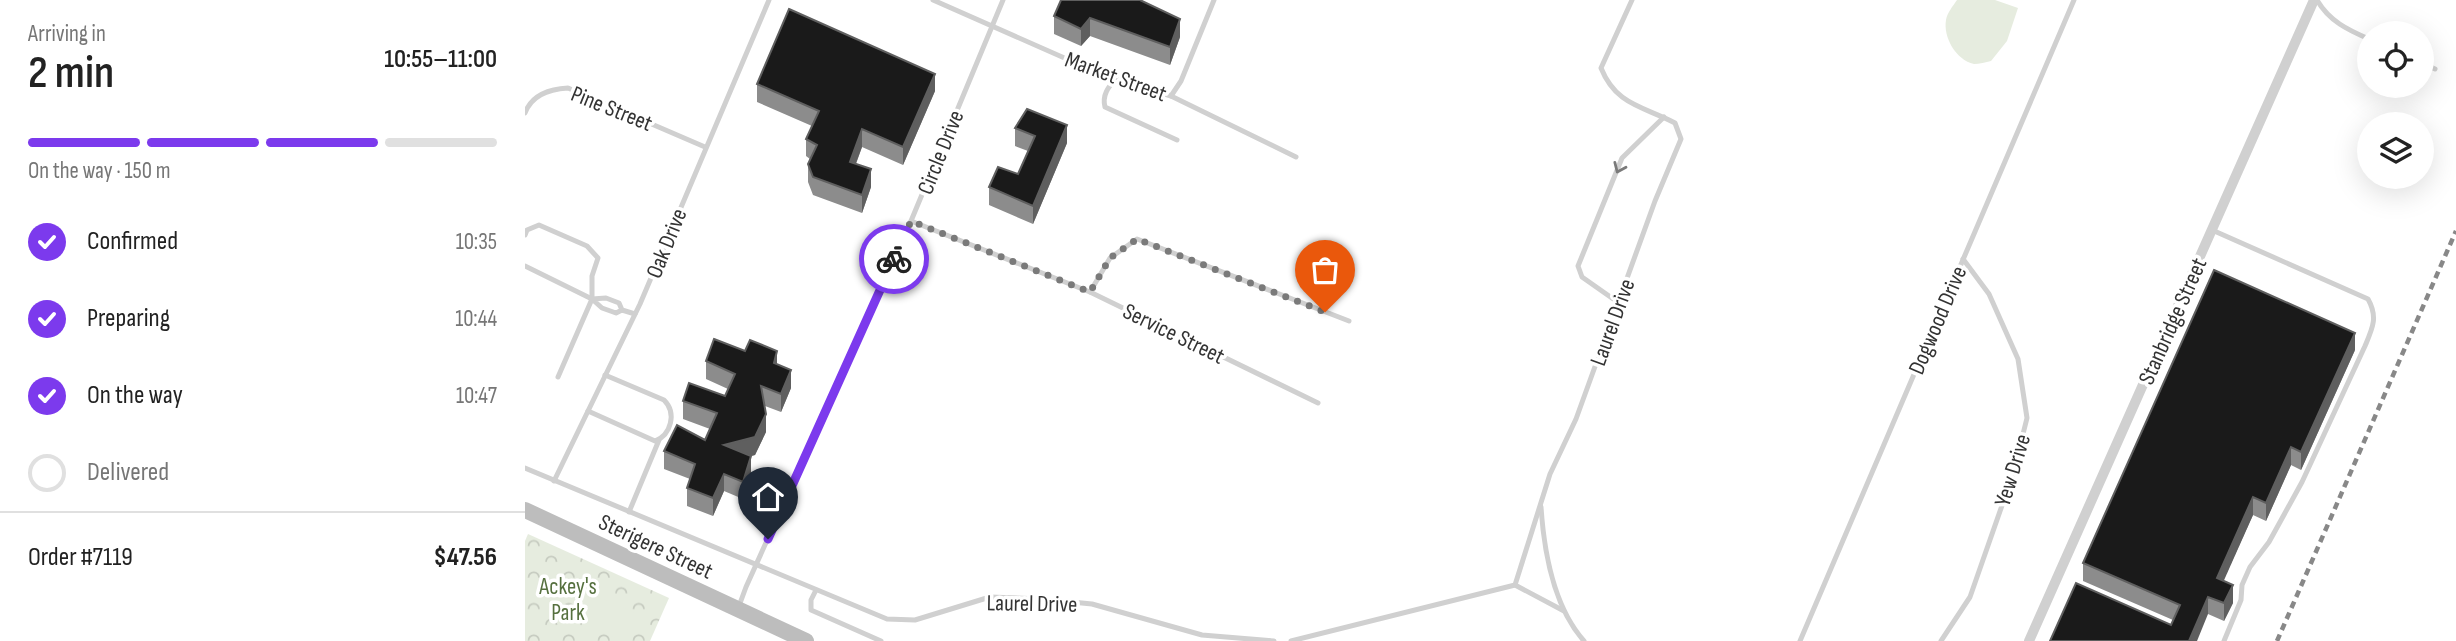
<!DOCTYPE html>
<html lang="en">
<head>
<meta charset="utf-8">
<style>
  body { margin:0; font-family:"Sofia Sans Condensed",sans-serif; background:#f2f2f2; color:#222; height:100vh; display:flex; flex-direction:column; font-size:26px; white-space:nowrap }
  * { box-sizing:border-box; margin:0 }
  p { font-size:23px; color:#767676 }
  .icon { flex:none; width:38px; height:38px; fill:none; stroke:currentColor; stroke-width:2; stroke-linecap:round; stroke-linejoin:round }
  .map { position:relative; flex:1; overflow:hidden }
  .side { display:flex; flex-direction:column; background:#fff; width:525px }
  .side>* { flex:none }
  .tools { position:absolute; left:1832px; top:21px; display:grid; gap:14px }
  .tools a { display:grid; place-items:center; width:77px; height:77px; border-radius:50%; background:#fff; box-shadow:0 7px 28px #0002; font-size:35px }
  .pin { position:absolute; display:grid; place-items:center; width:60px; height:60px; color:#fff; margin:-72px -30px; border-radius:50% 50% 50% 0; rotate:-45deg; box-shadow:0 0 7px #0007 }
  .pin .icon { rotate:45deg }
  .courier { position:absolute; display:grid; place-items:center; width:70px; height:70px; margin:-35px; border:5px solid #7c3aed; border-radius:50%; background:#fff; color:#222; box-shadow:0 2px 9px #0007 }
  .head em { font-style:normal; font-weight:600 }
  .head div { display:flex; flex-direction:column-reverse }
  .head { display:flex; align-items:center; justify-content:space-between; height:119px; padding:0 28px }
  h1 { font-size:46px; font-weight:600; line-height:52px }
  .bar { display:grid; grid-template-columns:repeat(4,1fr); gap:10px 7px; align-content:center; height:84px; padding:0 28px }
  .bar i { height:9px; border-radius:5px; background:#e0e0e0 }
  .bar .selected { background:#7c3aed }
  .bar p { grid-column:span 4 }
  .line { display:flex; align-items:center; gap:18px; padding:0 28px; border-top:2px solid #e0e0e0 }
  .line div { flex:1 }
  ol { padding:0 28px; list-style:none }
  li { display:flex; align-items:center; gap:21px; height:77px }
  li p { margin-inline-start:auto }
  li .icon { padding:7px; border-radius:50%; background:#7c3aed; color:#fff; stroke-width:4 }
  li:last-child { color:#767676 }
  li i { width:38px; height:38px; border:4px solid #e0e0e0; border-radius:50% }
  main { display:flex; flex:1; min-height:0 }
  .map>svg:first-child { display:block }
  .forest { fill:url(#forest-crowns) }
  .pitch { fill:#e6ecdf }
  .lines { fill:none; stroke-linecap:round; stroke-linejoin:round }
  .lane { stroke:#d0d0d0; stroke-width:5 }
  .street { stroke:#d0d0d0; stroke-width:10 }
  .secondary { stroke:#bdbdbd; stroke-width:16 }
  .rail { stroke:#888; stroke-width:4.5; stroke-dasharray:7 5; stroke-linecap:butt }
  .wall { fill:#8c8c8c }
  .shaded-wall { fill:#5f5f5f }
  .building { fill:#1a1a1a; stroke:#5f5f5f; stroke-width:2 }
  .oneway { stroke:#7a7a7a }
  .done { stroke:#7a7a7a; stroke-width:7; stroke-dasharray:0 12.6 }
  .route { stroke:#7c3aed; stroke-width:9 }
  .labels { text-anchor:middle; stroke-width:7; stroke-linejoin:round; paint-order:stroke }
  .street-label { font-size:23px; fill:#333; stroke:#fff }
  .park-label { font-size:23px; fill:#56703f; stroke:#fff }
</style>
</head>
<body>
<main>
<section class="side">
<div class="head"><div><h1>2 min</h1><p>Arriving in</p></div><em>10:55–11:00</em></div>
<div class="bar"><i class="selected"></i><i class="selected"></i><i class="selected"></i><i></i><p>On the way · 150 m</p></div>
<ol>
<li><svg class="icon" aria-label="check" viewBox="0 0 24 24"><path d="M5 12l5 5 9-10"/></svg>Confirmed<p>10:35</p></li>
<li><svg class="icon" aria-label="check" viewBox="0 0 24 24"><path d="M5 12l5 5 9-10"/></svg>Preparing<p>10:44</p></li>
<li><svg class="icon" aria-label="check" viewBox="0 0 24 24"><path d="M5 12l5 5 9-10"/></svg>On the way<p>10:47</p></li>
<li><i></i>Delivered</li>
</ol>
<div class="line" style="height:91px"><div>Order #7119</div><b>$47.56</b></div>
</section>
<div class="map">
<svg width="1931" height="641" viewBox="0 0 1931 641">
  <defs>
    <pattern id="forest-crowns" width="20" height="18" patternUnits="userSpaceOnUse" patternTransform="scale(1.75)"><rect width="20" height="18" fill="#e6ecdf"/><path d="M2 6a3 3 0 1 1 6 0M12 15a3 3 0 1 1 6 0" fill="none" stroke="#c6cbc0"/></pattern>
  </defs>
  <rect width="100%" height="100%" fill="#fff"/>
  <!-- forest -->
  <path class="forest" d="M3,534L144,598L125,641H0V541Z"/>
  <!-- pitch -->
  <g class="pitch">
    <path d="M1432,0H1470L1493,8L1482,41L1466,61C1461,62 1454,64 1449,64C1431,60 1418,37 1421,20C1422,13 1428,6 1432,0Z"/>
    <path d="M66,594L110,613L97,641L54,622Z"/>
  </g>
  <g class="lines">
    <!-- lane -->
    <g class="lane">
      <path d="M408,0L578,75L646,96L771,157"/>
      <path d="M1792,0C1804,21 1823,30 1844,39"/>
      <path d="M1897,63L1910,69"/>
      <path d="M591,80C583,86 577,96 580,107L652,140"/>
      <path d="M646,96L656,81L689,0"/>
      <path d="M0,113C7,94 25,89 43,88L180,147"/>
      <path d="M386,221L565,292L793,403"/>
      <path d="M1687,230L1843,299C1853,317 1848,327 1840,346L1777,482L1744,542L1725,567L1717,585L1716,600L1699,641"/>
      <path d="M0,235L2,230L14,225L62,246L73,258L67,276V299L33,377"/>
      <path d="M0,266L67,299"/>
      <path d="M565,292L585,258L612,239L824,321"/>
      <path d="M1094,303L1057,277L1053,266L1097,158L1139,117"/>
      <path d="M97,310L94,303L81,298L67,299L77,308L91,313L97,310L110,314"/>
      <path d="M63,411L130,441C146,435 152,413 139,400L80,375"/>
      <path d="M0,468L362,619L390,620L465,597L516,599L567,604L677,635L749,641"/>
      <path d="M29,481L115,304L244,0"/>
      <path d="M1016,507C1019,552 1028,606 1059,641"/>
      <path d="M104,512L134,440"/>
      <path d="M990,585L1039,611"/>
      <path d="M291,590L286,600V610L356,641"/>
      <path d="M214,606L221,587L386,221L478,0"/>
      <path d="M766,641L990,585L1025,474L1051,419L1130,201L1156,139L1150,123C1117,106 1091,105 1076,68L1107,0"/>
      <path d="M1275,641L1549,0"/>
      <path d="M1416,641L1445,597L1488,474L1502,418L1493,359L1464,294L1438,259"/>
    </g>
    <!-- street -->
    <path class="street" d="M1504,641L1789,0"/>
    <!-- secondary -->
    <path class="secondary" d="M0,510L281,641"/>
    <!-- rail -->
    <path class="rail" d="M1752,641L1931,231"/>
  </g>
  <!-- wall -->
  <g class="wall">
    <path d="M536,0L655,37L645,65L565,36L556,46L529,34V16Z"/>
    <path d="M232,84L410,91L378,165L337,147L331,164L346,187L337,213L288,195L283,182V164L285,159L281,156V139L287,126L232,102Z"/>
    <path d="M490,128L542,143L508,224L464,205V187L493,174L503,151L490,146Z"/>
    <path d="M1830,350L1776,470L1766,465L1741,521L1728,515L1698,581L1708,603L1699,621L1683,614L1646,625L1648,620L1558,581V563Z"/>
    <path d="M181,361L252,365L266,388L256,412L240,406L241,432L230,455L226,456V474L218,499L199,491L188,516L162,506V488L165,479L139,469V451L180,440L185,429L158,419V401L200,396L203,389L181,379Z"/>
  </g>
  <!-- shaded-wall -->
  <g class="shaded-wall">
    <path d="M565,18V36L556,46V29Z"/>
    <path d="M655,19V37L645,65V47Z"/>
    <path d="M410,74V91L378,165V147Z"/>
    <path d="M542,125V143L508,224V206Z"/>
    <path d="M337,129V147L325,179V162Z"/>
    <path d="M346,169V187L337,213V195Z"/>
    <path d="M1830,333V350L1776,470V452Z"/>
    <path d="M252,351V369L249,363Z"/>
    <path d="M266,370V388L256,412V394Z"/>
    <path d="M241,414V432L230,455L199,463V445Z"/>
    <path d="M1766,447V465L1741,521V503Z"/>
    <path d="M226,456V474L218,499V482Z"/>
    <path d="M199,474V491L188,516V498Z"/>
    <path d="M1728,497V515L1692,596V578Z"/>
    <path d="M1708,585V603L1699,621V603Z"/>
    <path d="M1683,597V614L1672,641H1664Z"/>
  </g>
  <!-- building -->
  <g class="building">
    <path d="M536,0H615L655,19L645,47L565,18L556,29L529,16Z"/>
    <path d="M264,9L410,74L378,147L337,129L325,162L346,169L337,195L288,177L283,164L292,145L281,139L294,111L232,84Z"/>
    <path d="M502,109L542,125L508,206L464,187L473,167L493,174L510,136L490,128Z"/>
    <path d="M1689,270L1830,333L1776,452L1766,447L1741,503L1728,497L1692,578L1708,585L1699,603L1683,597L1664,641H1525L1551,583L1646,625L1655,605L1558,563Z"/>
    <path d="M189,339L220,351L225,340L252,351L249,363L266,370L256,394L236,386L241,414L230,437L199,445L226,456L218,482L199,474L188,498L162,488L170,464L139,451L152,425L180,440L192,413L158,401L164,383L200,396L210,374L181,361Z"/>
  </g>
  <!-- one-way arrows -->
  <defs><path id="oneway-chevron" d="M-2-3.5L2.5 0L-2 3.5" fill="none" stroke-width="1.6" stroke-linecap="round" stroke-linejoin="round" transform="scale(1.75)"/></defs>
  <use class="oneway" href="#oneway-chevron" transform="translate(1094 168) rotate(114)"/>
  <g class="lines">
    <!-- done -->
    <path class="done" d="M369,259L386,221L565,292L585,258L612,239L800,312"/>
    <!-- route -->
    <path class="route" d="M243,539L369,259"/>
  </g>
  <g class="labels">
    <!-- street labels -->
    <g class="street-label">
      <text transform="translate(591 76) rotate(20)" y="8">Market Street</text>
      <text transform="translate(87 108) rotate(22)" y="8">Pine Street</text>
      <text transform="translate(415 152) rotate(-68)" y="8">Circle Drive</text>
      <text transform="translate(141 243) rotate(-68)" y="8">Oak Drive</text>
      <text transform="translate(1412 320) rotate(-67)" y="8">Dogwood Drive</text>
      <text transform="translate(1647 321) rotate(-66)" y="8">Stanbridge Street</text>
      <text transform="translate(1087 322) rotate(-70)" y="8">Laurel Drive</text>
      <text transform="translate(649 333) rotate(26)" y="8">Service Street</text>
      <text transform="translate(1487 470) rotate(-73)" y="8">Yew Drive</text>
      <text transform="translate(131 546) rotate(25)" y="8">Sterigere Street</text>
      <text transform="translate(507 603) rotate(1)" y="8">Laurel Drive</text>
    </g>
    <!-- park labels -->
    <g class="park-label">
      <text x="43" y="594">Ackey's<tspan x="43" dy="26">Park</tspan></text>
    </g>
  </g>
</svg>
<div class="tools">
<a><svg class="icon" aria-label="locate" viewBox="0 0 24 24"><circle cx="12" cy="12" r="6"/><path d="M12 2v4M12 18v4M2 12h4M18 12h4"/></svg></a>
<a><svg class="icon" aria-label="layers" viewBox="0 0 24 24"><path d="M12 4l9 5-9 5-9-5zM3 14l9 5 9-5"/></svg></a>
</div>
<div class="pin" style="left:800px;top:312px;background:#ea580c"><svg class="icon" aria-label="bag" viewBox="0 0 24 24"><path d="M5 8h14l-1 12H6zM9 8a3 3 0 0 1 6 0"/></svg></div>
<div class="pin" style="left:243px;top:539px;background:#1f2937"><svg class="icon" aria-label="home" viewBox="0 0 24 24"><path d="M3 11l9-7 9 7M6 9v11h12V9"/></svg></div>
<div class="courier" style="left:369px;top:259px"><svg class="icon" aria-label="bike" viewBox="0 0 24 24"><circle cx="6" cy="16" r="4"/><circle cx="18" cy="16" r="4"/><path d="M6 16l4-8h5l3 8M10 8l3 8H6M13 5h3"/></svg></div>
</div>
</main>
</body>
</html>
